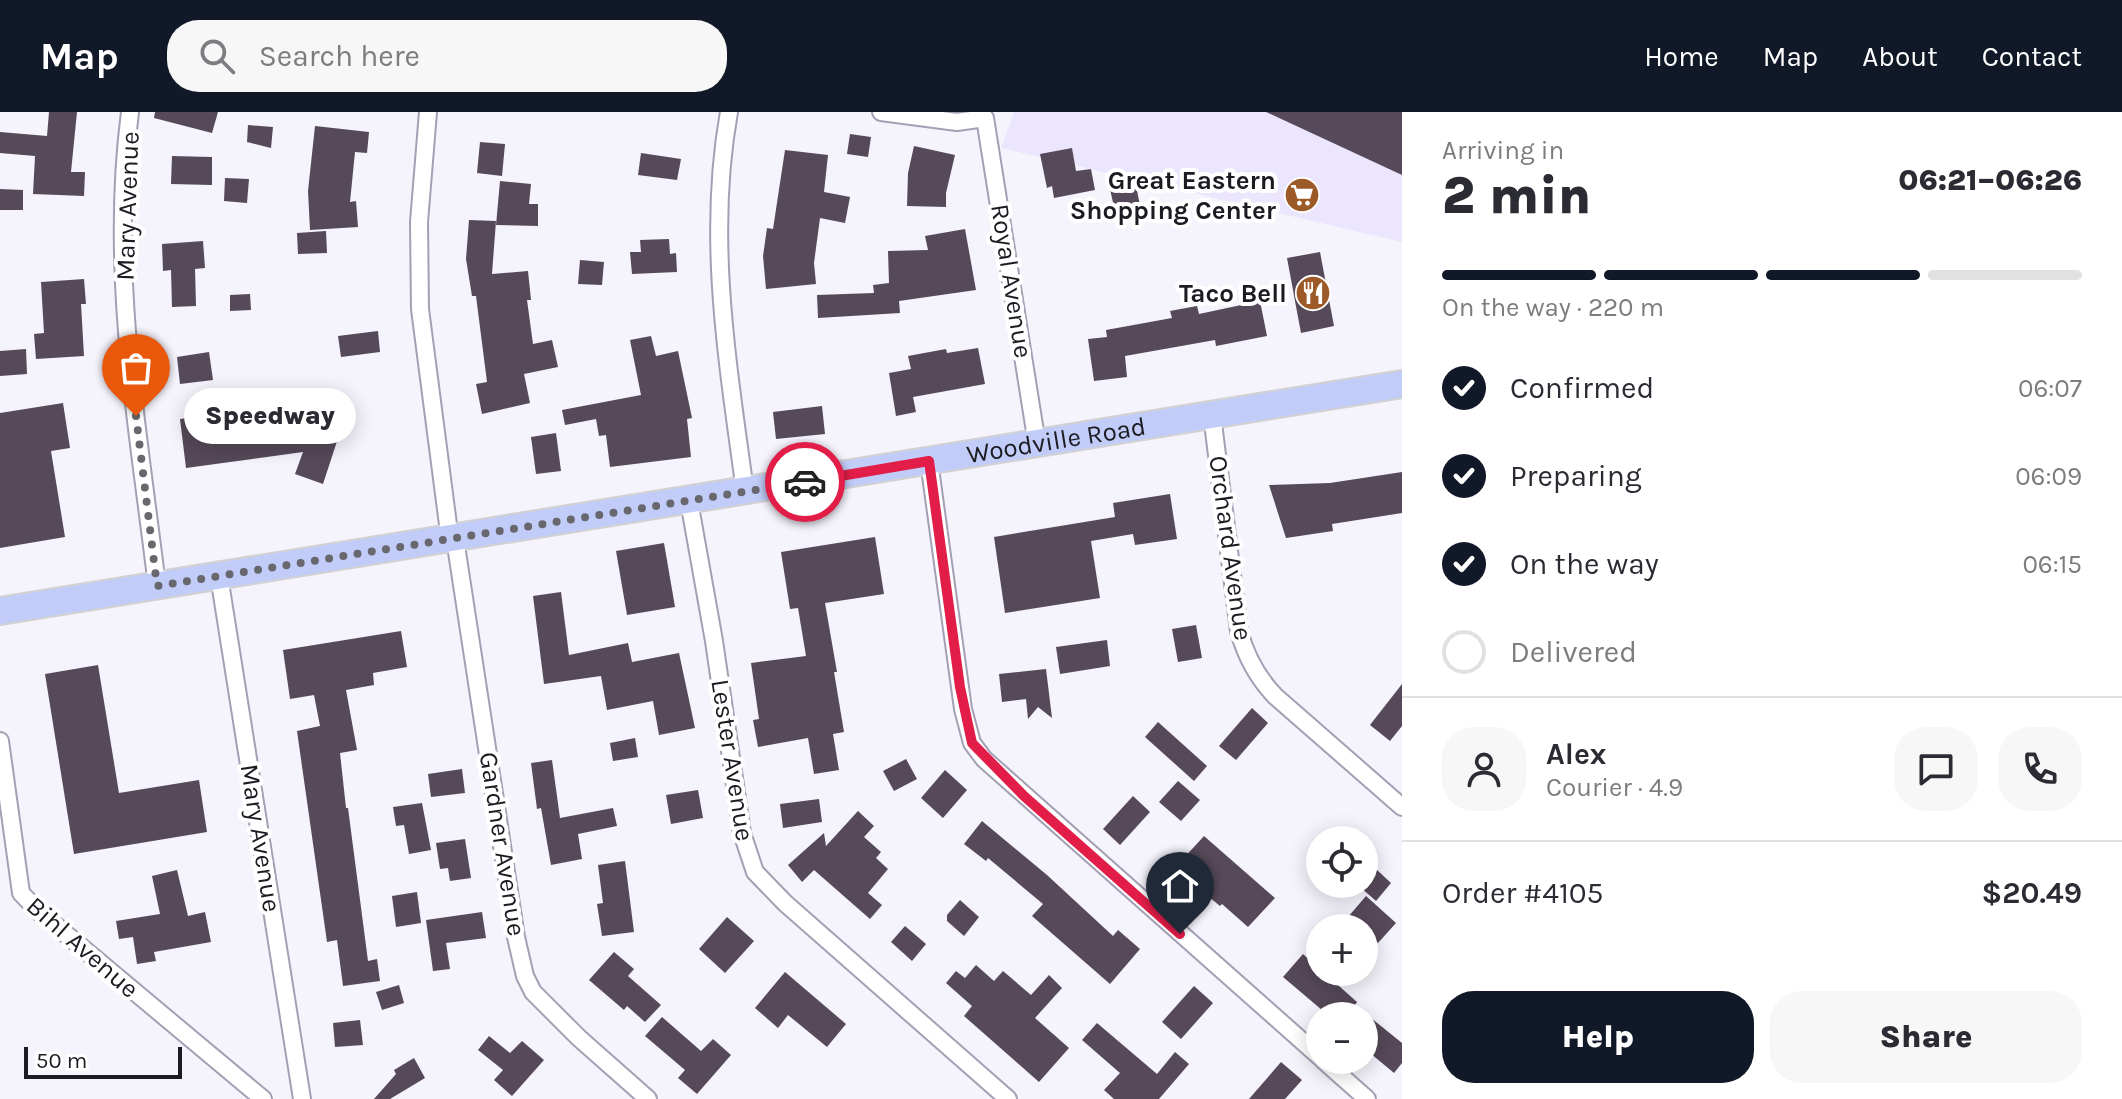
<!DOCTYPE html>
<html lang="en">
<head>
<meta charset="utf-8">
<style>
  body { margin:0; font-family:Karla,sans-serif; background:#f7f7f7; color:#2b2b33; height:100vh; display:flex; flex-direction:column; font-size:30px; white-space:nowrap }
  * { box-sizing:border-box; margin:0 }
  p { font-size:26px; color:#7c7c81 }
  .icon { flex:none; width:44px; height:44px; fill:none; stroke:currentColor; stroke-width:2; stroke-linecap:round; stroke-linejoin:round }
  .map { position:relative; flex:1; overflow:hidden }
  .panel { display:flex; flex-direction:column; background:#fff; width:720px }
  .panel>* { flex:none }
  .controls { position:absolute; left:1306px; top:714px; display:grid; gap:16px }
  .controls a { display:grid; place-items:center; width:72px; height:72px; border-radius:50%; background:#fff; box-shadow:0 4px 20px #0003; font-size:40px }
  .scale { position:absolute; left:24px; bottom:20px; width:158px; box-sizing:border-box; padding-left:8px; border:4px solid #1c1b22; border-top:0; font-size:22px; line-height:28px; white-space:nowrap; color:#1c1b22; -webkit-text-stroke:6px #fff; paint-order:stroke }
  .pin { position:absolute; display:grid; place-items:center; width:68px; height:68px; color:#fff; margin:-82px -34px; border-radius:50% 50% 50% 0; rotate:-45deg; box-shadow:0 0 8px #0007 }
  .pin .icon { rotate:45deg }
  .courier { position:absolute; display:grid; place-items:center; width:80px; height:80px; margin:-40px; border:6px solid #e11d48; border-radius:50%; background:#fff; color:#222; box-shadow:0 2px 10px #0007 }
  .bubble { position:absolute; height:56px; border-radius:28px; background:#fff; box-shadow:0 4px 20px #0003; font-size:26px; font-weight:800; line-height:56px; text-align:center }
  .headline em { font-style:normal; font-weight:800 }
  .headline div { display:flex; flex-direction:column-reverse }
  .headline { display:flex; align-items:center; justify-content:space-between; height:136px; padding:0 40px }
  h1 { font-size:52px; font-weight:800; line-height:60px }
  .bar { display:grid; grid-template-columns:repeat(4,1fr); gap:12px 8px; align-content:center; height:96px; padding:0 40px }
  .bar i { height:10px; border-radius:6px; background:#e1e1e2 }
  .bar .current { background:#111827 }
  .bar p { grid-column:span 4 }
  .line { display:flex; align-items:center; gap:20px; padding:0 40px; border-top:2px solid #e1e1e2 }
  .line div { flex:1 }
  .round { display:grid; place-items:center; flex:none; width:84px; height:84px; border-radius:32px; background:#f7f7f7 }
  ol { padding:0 40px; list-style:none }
  li { display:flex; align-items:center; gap:24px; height:88px }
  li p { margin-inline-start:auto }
  li .icon { padding:8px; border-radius:50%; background:#111827; color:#fff; stroke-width:4 }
  li:last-child { color:#7c7c81 }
  li i { width:44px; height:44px; border:4px solid #e1e1e2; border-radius:50% }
  .action { display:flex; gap:16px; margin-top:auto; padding:16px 40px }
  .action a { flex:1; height:92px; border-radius:32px; background:#111827; color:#fff; font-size:32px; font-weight:800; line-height:92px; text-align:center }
  .action a+a { background:#f7f7f7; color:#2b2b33 }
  header { display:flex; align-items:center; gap:48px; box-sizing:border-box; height:112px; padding:0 40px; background:#111827; color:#fff }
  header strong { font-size:38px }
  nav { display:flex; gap:44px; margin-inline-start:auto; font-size:28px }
  .search { width:560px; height:72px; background:#f7f7f7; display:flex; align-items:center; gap:20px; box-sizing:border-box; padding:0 28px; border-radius:32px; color:#7c7c81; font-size:30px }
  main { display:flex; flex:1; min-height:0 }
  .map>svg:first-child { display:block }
  .built { fill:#ebe6fe }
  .building { fill:#564959 }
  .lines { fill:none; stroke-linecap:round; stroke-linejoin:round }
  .street-casing { stroke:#a4a0b4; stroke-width:20 }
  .primary-casing { stroke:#d2d1d3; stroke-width:30 }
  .street { stroke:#fff; stroke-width:16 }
  .primary { stroke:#c1cdf8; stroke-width:26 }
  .done { stroke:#68676e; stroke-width:8; stroke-dasharray:0 14.4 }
  .route { stroke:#e11d48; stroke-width:10 }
  .labels { text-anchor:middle; stroke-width:8; stroke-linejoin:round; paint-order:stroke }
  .poi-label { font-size:26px; font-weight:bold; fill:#1c1b22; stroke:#fff; text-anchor:end }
  .street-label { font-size:26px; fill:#1c1b22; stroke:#fff }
</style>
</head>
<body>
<header>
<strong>Map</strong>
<div class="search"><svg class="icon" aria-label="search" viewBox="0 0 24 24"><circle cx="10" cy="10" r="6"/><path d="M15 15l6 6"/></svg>Search here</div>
<nav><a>Home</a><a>Map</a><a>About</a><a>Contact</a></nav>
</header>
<main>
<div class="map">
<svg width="1402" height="987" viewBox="0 0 1402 987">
  <rect width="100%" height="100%" fill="#f5f3fc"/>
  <!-- built -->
  <path class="built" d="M1014,0H1402V130L1001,36Z"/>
  <!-- building -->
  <g class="building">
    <path d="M49,0H77L71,60H85L84,84L33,82L35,44L0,41V20L47,24Z"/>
    <path d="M155,0H218L212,21L154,6Z"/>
    <path d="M1266,0H1402V63Z"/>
    <path d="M248,13L273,15L271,36L247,30Z"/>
    <path d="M315,14L369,20L367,41L355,40L350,90L356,89L358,115L310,118L308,79Z"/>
    <path d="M850,22L871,25L868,45L847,42Z"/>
    <path d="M480,30L505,32L502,64L477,61Z"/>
    <path d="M914,34L955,43L946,81V95L907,94L908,61Z"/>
    <path d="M1072,36L1076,59L1091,57L1095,78L1054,86L1052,74L1047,76L1040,42Z"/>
    <path d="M785,38L828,43L824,80L850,85L845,111L820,106L814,151L816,172L766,177L763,144L767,116L773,117Z"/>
    <path d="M641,41L681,47L677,68L638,63Z"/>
    <path d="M172,44L212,45V73L171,72Z"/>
    <path d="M1134,63L1141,99L1116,104L1108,68Z"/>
    <path d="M225,66L249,67L247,91L224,89Z"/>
    <path d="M500,69L531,72L529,92H538V114L496,113Z"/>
    <path d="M0,77L23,78V98H0Z"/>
    <path d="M469,108L496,109L492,162L528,159L531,188H527L533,232L552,228L558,255L524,262L530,291L482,302L476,272L487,270L476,184H472L466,147Z"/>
    <path d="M965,117L976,178L899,189L900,201L818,206L817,183L874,181L873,173L889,171L888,139L928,138L925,124Z"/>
    <path d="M326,119L327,141L298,142L297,121Z"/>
    <path d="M669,127L670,142L676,141L677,160L632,162L630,140H641L640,128Z"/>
    <path d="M203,129L205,156L195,157L196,194L172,195L171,158L163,159L162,132Z"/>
    <path d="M1320,140L1334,214L1301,221L1287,146Z"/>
    <path d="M580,148L604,150L602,173L578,172Z"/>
    <path d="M84,167L86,192H81L84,244L36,247L34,222L44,221L41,170Z"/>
    <path d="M250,182L251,198L230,199V183Z"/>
    <path d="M1260,189L1267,224L1216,234L1215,228L1125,244L1127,265L1094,269L1088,227L1107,225L1106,218L1172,206L1170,199L1197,194L1199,202Z"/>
    <path d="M378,219L380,240L341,245L338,224Z"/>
    <path d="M651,224L656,244L678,239L692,306L687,307L691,345L610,355L606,323L599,324L596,307L565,313L562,298L641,283L630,228Z"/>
    <path d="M978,236L985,272L913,285L916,300L896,304L889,261L911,257L908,244L946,237L947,241Z"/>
    <path d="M26,237L27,262L0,264V239Z"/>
    <path d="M209,240L213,268L180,272L177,245Z"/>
    <path d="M63,291L70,336L51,339L65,425L0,436V301Z"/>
    <path d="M279,293L342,314L323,372L295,362L303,340L186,356L180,307Z"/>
    <path d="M822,294L825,322L776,327L773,300Z"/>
    <path d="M556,321L561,359L536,362L531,325Z"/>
    <path d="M1402,360V401L1332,412L1333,419L1286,426L1269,373L1330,371Z"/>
    <path d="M1170,382L1177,427L1135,433L1133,422L1091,429L1100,486L1005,501L994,425L1115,405L1113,391Z"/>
    <path d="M875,425L884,482L825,491L837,560H834L844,620L833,622L839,658L814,662L808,626L758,635L753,608L759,607L751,551L806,544L798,496L790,497L781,440Z"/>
    <path d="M664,431L675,495L627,503L616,439Z"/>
    <path d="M561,480L569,543L628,531L632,550L679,541L695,616L659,623L653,589L607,598L601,564L544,572L533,484Z"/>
    <path d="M1196,513L1202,546L1178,550L1172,517Z"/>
    <path d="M401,519L407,555L373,561L374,573L346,578L357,638L340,641L346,696H348L368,849L377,847L380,869L343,874L337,828L327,830L297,619L320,614L314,583L290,587L283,538Z"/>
    <path d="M1107,528L1110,554L1060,562L1056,535Z"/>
    <path d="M98,553L119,681L199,668L207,720L74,742L45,562Z"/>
    <path d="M1046,557L1052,606L1038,595L1028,607L1026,587L1002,590L999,562Z"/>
    <path d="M1402,572V614L1390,629L1370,613Z"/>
    <path d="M1252,596L1268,611L1236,648L1219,634Z"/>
    <path d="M1158,610L1207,654L1194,669L1145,625Z"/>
    <path d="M635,626L638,645L613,649L610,631Z"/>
    <path d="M906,647L917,667L894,679L883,659Z"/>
    <path d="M552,648L560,706L613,696L617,714L578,722L582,747L551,753L541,696L537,697L531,651Z"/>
    <path d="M462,657L465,681L431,685L428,662Z"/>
    <path d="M945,658L967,678L943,706L921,686Z"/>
    <path d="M1178,669L1200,688L1181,709L1159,690Z"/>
    <path d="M698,678L703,706L671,712L666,683Z"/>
    <path d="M1133,684L1150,700L1120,733L1103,717Z"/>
    <path d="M819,687L822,710L783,716L780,692Z"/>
    <path d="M422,691L431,738L409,742L404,713L396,714L393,695Z"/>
    <path d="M858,699L874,714L864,725L881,740L876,746L888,757L868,781L882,793L870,807L814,758L802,770L788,753L824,721L826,734Z"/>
    <path d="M982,709L1047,763L1113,824L1118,818L1140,837L1110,872L1032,804L1043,792L988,746L986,749L964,732Z"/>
    <path d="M1204,724L1275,786L1248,815L1222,792L1220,794L1184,764L1191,757L1182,748Z"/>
    <path d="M465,727L471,766L450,769L448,756L440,757L436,731Z"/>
    <path d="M625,749L634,820L602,824L597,792L603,791L598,753Z"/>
    <path d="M1376,757L1391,771L1376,789L1360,775Z"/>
    <path d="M177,758L188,804L205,800L211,830L154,840L156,849L137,852L133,825L119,827L116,809L160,802L152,764Z"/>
    <path d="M417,780L421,811L396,815L392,784Z"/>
    <path d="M1366,784L1396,811L1378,831L1364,819V816L1348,805Z"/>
    <path d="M960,788L979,805L964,824L947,809V803Z"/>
    <path d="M482,800L486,826L446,831L450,857L433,859L426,808Z"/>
    <path d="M727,805L754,829L725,861L699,837Z"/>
    <path d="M905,814L926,832L912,849L891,830Z"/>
    <path d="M614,840L634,857L628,864L661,893L645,910L627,894L624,898L589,868Z"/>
    <path d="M1303,842L1357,890L1355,893L1402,931V951L1394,961L1364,936V904H1329L1283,865Z"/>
    <path d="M976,853L994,869L1003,859L1031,883L1049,863L1062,876L1035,906L1069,936L1039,970L964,904L972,894L946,871L956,859L965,866Z"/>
    <path d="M785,860L846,912L827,935L788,903L778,916L755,896Z"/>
    <path d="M399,873L404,891L382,898L376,880Z"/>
    <path d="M1194,874L1213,891L1181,927L1162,910Z"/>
    <path d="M662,905L701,939L713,927L731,943L697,982L678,966L685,958L645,924Z"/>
    <path d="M360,908L363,933L335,935L333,911Z"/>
    <path d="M1097,911L1157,962L1175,940L1189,952L1159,987H1114L1104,978L1120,961L1082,928Z"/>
    <path d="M489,924L510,941L522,929L544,948L512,984L494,968L503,958L478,938Z"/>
    <path d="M414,946L425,966L390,987H374L396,962L394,958Z"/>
    <path d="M1281,950L1302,968L1285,987H1249Z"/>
  </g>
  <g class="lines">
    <defs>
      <g id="street">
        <path d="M130,0C109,160 138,315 157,474"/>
        <path d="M428,0L419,110L420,197L450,428"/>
        <path d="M729,0C706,127 728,253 745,379"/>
        <path d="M881,0L957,10L985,6L1037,332"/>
        <path d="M1212,303L1239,519C1246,545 1257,565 1275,584L1402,695"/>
        <path d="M929,349L963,597L972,631L984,647L1320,945"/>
        <path d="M689,389L714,529L742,721L755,760L785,791L1008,987"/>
        <path d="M455,427L516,825L525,864L533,880L579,926L648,987"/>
        <path d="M219,464L302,987"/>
        <path d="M0,629L21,781L37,798L263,987"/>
        <path d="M1323,948L1367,987"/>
      </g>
      <g id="primary">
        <path id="s1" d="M0,499L1402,272"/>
      </g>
    </defs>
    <!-- street casing -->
    <use href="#street" class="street-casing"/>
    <!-- primary casing -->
    <use href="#primary" class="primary-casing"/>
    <!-- street -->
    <use href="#street" class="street"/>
    <!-- primary -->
    <use href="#primary" class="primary"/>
  </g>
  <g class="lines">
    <!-- done -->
    <path class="done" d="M136,304L157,474L805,370"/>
    <!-- route -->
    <path class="route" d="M805,370L929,349L960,575L972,631L1024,684L1180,822"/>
  </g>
  <!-- icons -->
  <defs>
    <symbol id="supermarket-disc" viewBox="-11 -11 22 22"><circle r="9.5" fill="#9d5a29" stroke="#fff"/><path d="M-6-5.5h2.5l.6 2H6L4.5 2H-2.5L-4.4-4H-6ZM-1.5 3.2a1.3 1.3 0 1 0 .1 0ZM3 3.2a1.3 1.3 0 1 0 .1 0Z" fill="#fff"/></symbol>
    <symbol id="restaurant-disc" viewBox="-11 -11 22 22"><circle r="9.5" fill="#9d5a29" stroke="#fff"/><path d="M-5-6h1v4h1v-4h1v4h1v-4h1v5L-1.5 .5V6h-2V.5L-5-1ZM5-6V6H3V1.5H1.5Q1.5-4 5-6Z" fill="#fff"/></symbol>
  </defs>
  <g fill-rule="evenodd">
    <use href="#supermarket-disc" x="1282" y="63" width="40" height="40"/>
    <use href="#restaurant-disc" x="1293" y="161" width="40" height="40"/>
  </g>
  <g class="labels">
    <!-- poi labels -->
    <g class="poi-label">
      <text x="1276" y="77">Great Eastern<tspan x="1276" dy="30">Shopping Center</tspan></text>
      <text x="1287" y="190">Taco Bell</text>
    </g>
    <!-- street labels -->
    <g class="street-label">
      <text transform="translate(127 94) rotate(-88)" y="9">Mary Avenue</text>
      <text transform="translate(1012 169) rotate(81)" y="9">Royal Avenue</text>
      <text dy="9" stroke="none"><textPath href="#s1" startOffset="1070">Woodville Road</textPath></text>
      <text transform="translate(1231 436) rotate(82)" y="9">Orchard Avenue</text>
      <text transform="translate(733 648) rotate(81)" y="9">Lester Avenue</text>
      <text transform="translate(261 726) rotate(81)" y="9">Mary Avenue</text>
      <text transform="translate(503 732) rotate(81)" y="9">Gardner Avenue</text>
      <text transform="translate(83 835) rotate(41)" y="9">Bihl Avenue</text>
    </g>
  </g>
</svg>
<div class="controls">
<a><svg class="icon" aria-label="locate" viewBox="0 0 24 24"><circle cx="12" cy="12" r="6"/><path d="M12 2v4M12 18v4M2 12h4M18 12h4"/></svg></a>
<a>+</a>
<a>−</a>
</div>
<div class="scale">50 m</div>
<div class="pin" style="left:136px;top:304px;background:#ea580c"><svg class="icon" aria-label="bag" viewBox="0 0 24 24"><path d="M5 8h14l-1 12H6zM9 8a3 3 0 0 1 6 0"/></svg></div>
<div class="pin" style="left:1180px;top:822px;background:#1f2937"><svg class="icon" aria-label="home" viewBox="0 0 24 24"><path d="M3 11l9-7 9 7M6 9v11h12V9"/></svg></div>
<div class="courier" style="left:805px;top:370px"><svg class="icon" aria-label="car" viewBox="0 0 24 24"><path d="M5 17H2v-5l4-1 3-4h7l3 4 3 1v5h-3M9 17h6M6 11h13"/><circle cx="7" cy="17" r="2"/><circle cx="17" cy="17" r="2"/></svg></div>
<div class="bubble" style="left:184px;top:276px;width:172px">Speedway</div>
</div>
<section class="panel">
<div class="headline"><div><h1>2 min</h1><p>Arriving in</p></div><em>06:21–06:26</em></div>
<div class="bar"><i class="current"></i><i class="current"></i><i class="current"></i><i></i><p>On the way · 220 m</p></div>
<ol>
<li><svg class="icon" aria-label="check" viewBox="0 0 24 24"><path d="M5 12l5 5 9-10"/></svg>Confirmed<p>06:07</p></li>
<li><svg class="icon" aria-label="check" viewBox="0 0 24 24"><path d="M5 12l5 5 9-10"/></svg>Preparing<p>06:09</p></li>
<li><svg class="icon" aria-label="check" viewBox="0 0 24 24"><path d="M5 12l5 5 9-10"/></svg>On the way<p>06:15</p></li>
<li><i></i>Delivered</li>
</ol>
<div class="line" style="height:144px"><a class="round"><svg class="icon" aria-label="person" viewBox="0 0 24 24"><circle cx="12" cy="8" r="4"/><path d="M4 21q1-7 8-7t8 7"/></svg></a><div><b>Alex</b><p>Courier · 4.9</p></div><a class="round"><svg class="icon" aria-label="chat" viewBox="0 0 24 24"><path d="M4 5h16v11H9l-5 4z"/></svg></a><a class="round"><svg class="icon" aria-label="phone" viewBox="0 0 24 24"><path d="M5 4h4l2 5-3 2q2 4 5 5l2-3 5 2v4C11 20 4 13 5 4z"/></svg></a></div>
<div class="line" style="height:104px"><div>Order #4105</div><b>$20.49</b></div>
<div class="action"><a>Help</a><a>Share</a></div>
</section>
</main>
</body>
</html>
